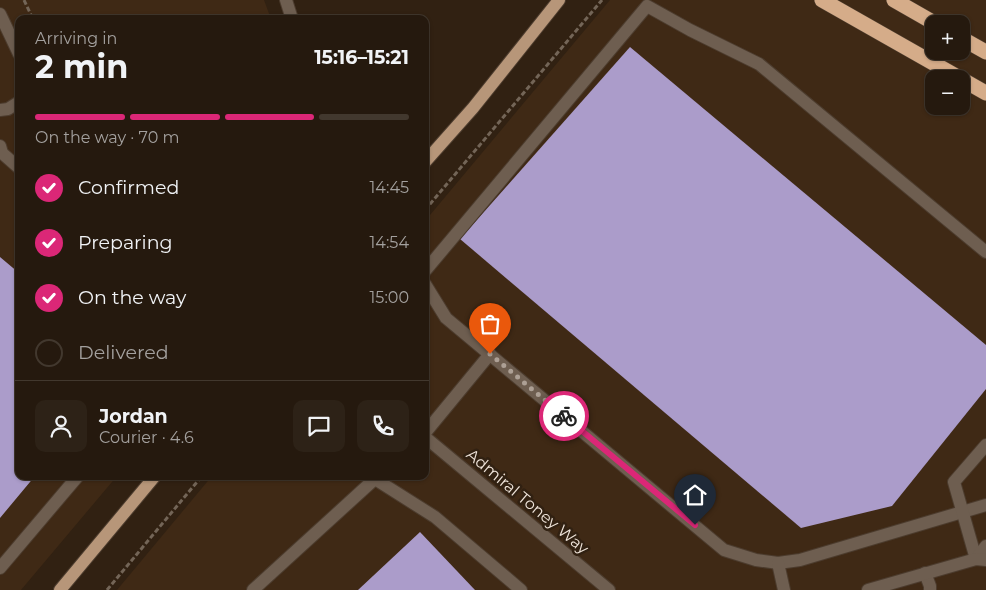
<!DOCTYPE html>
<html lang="en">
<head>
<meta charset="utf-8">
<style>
  body { margin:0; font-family:Montserrat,sans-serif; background:#2d2217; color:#f1f3f6; height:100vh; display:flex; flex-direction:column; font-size:19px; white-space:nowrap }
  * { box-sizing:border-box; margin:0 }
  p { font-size:16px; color:#a3a09e }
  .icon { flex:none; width:28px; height:28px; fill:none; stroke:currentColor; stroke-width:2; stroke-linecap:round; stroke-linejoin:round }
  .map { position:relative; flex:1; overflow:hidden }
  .sheet { position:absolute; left:15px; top:15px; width:414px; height:465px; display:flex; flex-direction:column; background:#25190e; border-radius:10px; box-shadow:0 1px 4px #0004,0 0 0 1px #42382e }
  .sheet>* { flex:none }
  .tools { position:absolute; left:925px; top:15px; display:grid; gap:10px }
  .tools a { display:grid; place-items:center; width:45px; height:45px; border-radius:10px; background:#25190e; box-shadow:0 1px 4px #0004,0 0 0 1px #42382e; font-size:25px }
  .pin { position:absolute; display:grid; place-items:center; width:42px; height:42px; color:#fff; margin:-51px -21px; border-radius:50% 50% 50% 0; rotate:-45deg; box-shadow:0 0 5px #0007 }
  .pin .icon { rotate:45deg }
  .courier { position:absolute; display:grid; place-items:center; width:50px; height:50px; margin:-25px; border:4px solid #db2777; border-radius:50%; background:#fff; color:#222; box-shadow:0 1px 6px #0007 }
  .head em { font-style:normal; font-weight:700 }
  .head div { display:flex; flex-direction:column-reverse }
  .head { display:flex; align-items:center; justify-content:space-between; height:85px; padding:0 20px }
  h1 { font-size:32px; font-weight:700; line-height:38px }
  .bar { display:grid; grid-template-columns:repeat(4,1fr); gap:8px 5px; align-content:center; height:60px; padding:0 20px }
  .bar i { height:6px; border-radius:4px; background:#42382e }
  .bar .on { background:#db2777 }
  .bar p { grid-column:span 4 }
  .line { display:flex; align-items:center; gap:12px; padding:0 20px; border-top:1px solid #42382e }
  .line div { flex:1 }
  .round { display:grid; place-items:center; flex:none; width:52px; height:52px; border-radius:10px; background:#2d2217 }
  ol { padding:0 20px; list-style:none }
  li { display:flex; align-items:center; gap:15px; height:55px }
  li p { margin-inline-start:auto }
  li .icon { padding:5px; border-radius:50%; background:#db2777; color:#fff; stroke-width:4 }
  li:last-child { color:#a3a09e }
  li i { width:28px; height:28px; border:2px solid #42382e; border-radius:50% }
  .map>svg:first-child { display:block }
  .built { fill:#3f2915; fill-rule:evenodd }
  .building { fill:#ab9cca }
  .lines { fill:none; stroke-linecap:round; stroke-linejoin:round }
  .minor-casing { stroke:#4c3c2e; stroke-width:14 }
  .major-casing { stroke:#4c3c2e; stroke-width:14 }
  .highway-casing { stroke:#4c3c2e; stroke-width:16 }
  .path { stroke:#736557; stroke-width:3; stroke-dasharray:5 2.5; stroke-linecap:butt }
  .minor { stroke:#6e5e50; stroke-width:12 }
  .major { stroke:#b79679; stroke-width:12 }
  .highway { stroke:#d5ac89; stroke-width:15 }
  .done { stroke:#ada095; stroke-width:5; stroke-dasharray:0 9 }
  .route { stroke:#db2777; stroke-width:6 }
  .labels { text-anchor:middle; stroke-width:5; stroke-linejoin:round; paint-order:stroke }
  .street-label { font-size:16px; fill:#f0e5db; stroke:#312112 }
</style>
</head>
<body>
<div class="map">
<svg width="986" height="590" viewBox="0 0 986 590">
  <rect width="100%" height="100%" fill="#312112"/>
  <!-- built -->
  <g class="built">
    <path d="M0,0H264L271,19H19V476H117L21,590H0Z"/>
    <path d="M610,0H986V590H117L212,476H425V221ZM934,24H961V51H934ZM934,79H961V106H934Z"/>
  </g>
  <!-- building -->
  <g class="building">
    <path d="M630,47L986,345V389L892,506L801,528L460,239Z"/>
    <path d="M0,257L19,273V476H35L0,518Z"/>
    <path d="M420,532L475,590H358Z"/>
  </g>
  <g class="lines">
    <defs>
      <g id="minor">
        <path d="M286,0L292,19"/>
        <path d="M0,14L19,54"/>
        <path d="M0,110L8,109L19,102"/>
        <path d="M0,146L2,153L19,168"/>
        <path d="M425,271L647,6L690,30L759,64L986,252"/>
        <path d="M425,284L446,318L724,550L756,560L778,563L800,560L986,505"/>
        <path d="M425,433L490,354"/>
        <path d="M425,437L609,590"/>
        <path d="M375,479L435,517L521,590"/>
        <path d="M976,559L954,482L986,445"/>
        <path d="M976,559L986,546"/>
        <path d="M778,563L784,590"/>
        <path d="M0,568L78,476"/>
        <path d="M925,573L930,586V590"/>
        <path d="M253,590L378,476"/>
        <path d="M868,590L976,559L986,560"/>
      </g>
      <g id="major">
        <path d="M425,162L473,108L559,0"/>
        <path d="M60,590L155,476"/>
      </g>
      <g id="highway">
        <path d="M822,0L986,93"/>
        <path d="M894,0L936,24"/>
        <path d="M961,38L986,52"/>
      </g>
    </defs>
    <!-- minor casing -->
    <use href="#minor" class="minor-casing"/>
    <!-- major casing -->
    <use href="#major" class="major-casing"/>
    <!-- highway casing -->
    <use href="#highway" class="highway-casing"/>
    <!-- path -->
    <g class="path">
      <path d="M24,0L33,19"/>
      <path d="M425,210L602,0"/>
      <path d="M107,590L202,476"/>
    </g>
    <!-- minor -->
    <use href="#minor" class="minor"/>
    <!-- major -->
    <use href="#major" class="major"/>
    <!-- highway -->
    <use href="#highway" class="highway"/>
  </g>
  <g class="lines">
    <!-- done -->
    <path class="done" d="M490,354L564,416"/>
    <!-- route -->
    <path class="route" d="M564,416L695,525"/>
  </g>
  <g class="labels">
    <!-- street labels -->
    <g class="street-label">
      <text transform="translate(528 501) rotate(40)" y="6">Admiral Toney Way</text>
    </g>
  </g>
</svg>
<div class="tools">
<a>+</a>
<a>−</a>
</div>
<div class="pin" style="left:490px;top:354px;background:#ea580c"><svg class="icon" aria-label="bag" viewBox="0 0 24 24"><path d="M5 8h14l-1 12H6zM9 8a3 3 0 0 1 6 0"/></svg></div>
<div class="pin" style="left:695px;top:525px;background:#1f2937"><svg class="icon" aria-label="home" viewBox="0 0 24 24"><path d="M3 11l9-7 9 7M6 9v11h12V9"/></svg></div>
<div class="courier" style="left:564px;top:416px"><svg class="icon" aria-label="bike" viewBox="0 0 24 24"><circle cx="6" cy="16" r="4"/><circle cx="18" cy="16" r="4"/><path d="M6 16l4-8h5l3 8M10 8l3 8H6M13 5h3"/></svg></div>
<section class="sheet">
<div class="head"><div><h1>2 min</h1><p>Arriving in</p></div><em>15:16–15:21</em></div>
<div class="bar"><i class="on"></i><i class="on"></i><i class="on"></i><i></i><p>On the way · 70 m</p></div>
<ol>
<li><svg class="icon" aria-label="check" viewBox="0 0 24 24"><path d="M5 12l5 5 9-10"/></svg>Confirmed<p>14:45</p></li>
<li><svg class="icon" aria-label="check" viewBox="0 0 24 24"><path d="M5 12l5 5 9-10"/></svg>Preparing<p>14:54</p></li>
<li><svg class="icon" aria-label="check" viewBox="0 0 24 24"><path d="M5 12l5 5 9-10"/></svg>On the way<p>15:00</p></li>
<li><i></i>Delivered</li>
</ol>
<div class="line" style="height:90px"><a class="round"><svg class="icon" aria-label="person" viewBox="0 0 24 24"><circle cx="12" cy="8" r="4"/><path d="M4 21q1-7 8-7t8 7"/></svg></a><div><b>Jordan</b><p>Courier · 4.6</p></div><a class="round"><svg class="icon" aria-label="chat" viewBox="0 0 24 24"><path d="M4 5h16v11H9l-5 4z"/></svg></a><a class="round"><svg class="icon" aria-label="phone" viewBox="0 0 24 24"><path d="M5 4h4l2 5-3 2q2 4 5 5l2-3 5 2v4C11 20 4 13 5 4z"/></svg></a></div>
</section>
</div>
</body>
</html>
